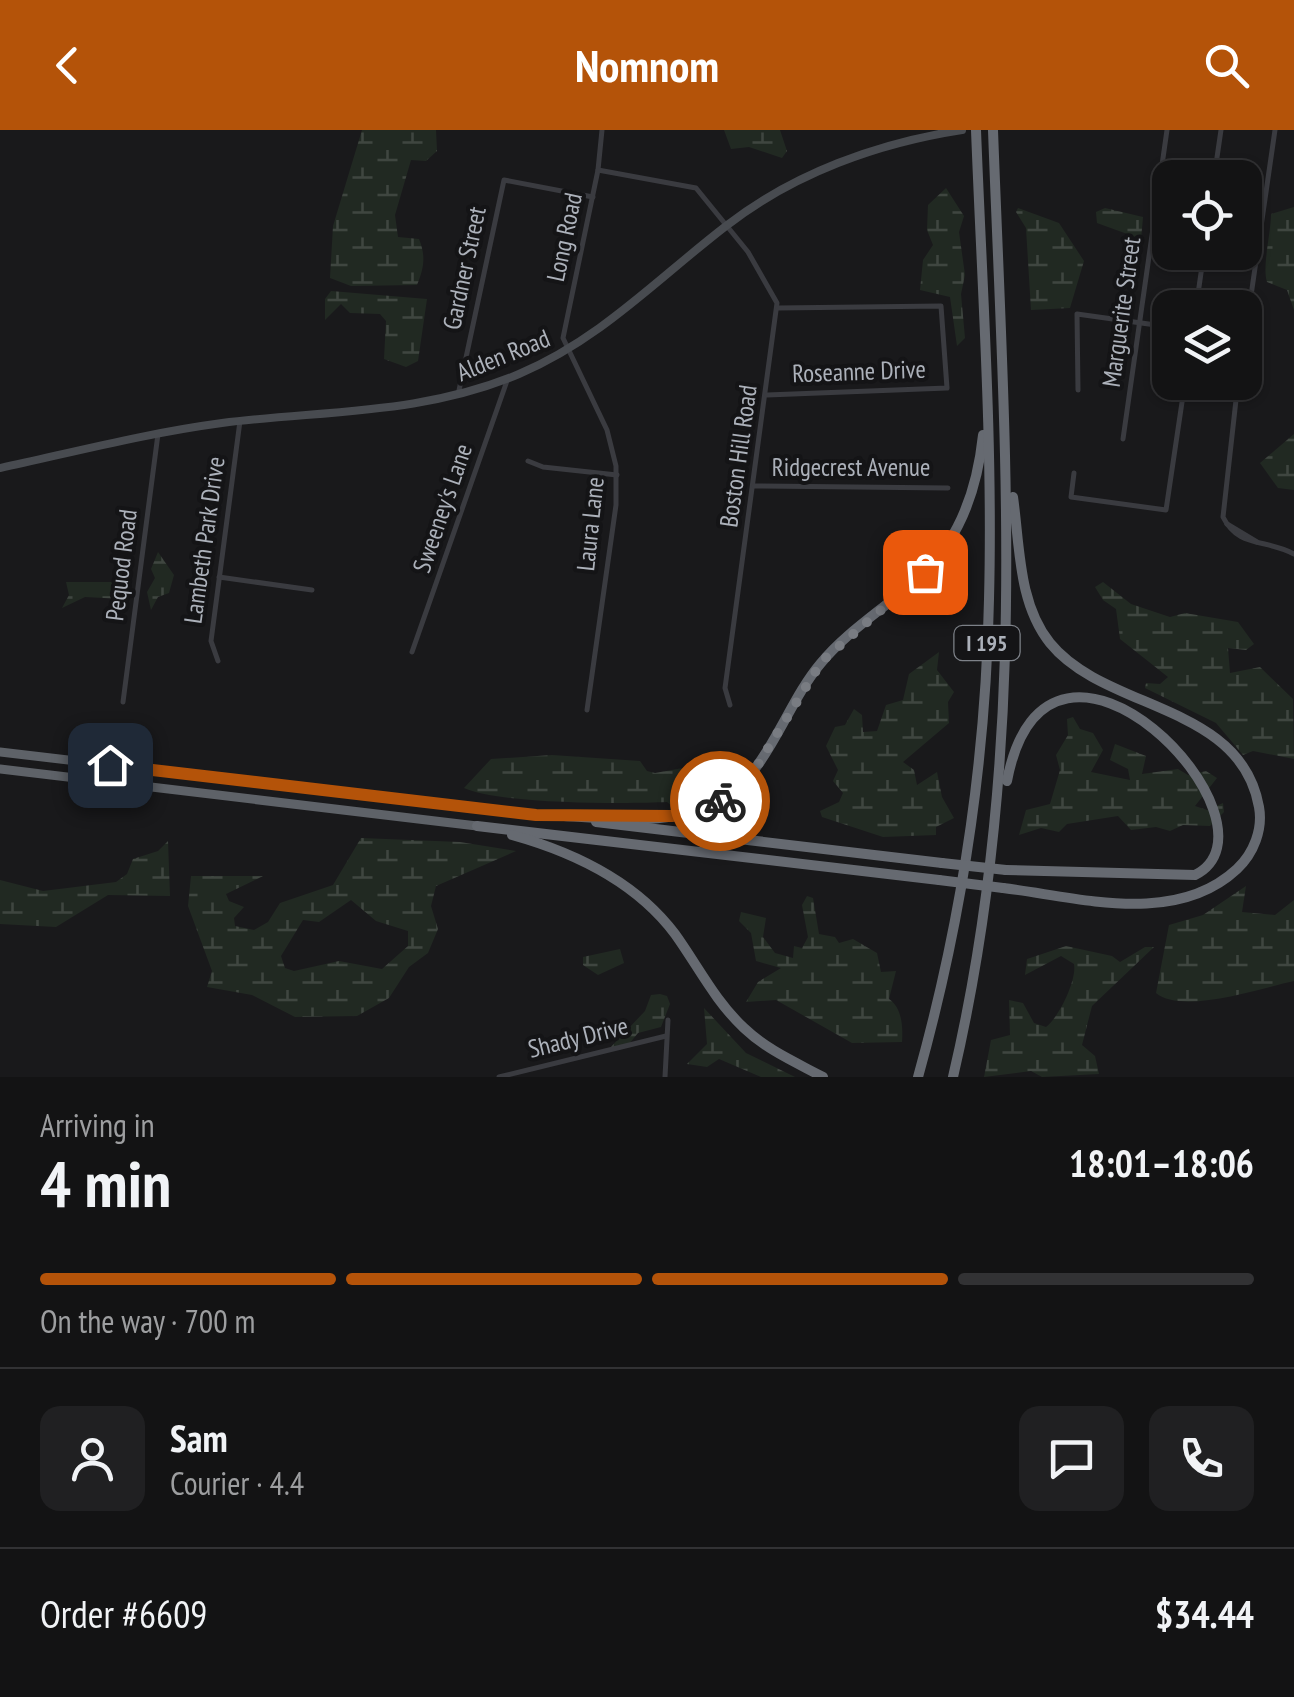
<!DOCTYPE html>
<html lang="en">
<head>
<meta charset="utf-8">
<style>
  body { margin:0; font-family:"PT Sans Narrow",sans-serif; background:#202022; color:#f1f3f6; height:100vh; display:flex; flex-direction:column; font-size:38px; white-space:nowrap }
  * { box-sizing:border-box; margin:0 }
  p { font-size:32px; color:#9d9ea0 }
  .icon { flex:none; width:55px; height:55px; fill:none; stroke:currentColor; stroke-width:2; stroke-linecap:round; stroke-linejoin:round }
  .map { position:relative; height:947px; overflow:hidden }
  .sheet { display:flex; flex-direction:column; background:#131314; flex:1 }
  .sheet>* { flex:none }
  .buttons { position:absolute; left:1152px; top:30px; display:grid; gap:20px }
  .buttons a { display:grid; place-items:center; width:110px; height:110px; border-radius:20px; background:#131314; box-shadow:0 2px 8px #0004,0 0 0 2px #323234; font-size:50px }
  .pin { position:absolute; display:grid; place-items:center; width:85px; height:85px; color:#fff; margin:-42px; border-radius:20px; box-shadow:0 5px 15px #0006 }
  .courier { position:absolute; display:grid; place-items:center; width:100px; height:100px; margin:-50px; border:8px solid #b45309; border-radius:50%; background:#fff; color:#222; box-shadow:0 2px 12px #0007 }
  .head em { font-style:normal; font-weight:700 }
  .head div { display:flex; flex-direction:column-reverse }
  .head { display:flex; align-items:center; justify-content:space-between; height:170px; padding:0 40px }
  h1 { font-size:65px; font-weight:700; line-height:75px }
  .bar { display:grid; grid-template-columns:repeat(4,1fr); gap:15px 10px; align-content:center; height:120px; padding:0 40px }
  .bar i { height:12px; border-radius:8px; background:#323234 }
  .bar .selected { background:#b45309 }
  .bar p { grid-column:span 4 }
  .line { display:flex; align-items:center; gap:25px; padding:0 40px; border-top:2px solid #323234 }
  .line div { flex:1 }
  .round { display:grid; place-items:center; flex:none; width:105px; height:105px; border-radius:20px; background:#202022 }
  header { display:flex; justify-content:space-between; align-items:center; height:130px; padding:0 40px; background:#b45309; color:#fff; font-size:45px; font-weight:700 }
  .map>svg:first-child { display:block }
  .wetland { fill:url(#wetland-marsh); fill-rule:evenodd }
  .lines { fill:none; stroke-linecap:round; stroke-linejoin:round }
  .minor { stroke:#3a3b40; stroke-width:5 }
  .secondary { stroke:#484b50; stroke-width:8 }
  .trunk { stroke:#5e6268; stroke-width:9 }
  .motorway { stroke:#666a71; stroke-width:10 }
  .motorway-bridge { stroke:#666a71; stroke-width:10 }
  .done { stroke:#797c82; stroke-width:10; stroke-dasharray:0 18 }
  .route { stroke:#b45309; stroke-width:12 }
  .labels { text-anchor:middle; stroke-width:8; stroke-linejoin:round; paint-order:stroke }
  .shield { fill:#141416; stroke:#7e8289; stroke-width:2.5 }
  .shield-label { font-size:22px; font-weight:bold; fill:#acb1ba }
  .street-label { font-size:25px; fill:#acb1ba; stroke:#141416 }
</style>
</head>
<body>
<header><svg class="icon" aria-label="back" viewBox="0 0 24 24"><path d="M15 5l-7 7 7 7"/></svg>Nomnom<svg class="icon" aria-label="search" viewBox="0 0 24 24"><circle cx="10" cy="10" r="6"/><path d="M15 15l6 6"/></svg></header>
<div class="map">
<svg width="1294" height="947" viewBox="0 0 1294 947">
  <defs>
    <pattern id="wetland-marsh" width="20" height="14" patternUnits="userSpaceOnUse" patternTransform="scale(2.5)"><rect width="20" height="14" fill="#212922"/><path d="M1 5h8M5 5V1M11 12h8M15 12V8" fill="none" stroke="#3f4640"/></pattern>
  </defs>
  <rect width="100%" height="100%" fill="#19191b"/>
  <!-- wetland -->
  <g class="wetland">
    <path d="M362,0H436L437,21L426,31L411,30L395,85L398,107L419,109C426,126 424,138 417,155L351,156L330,148L333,96Z"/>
    <path d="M724,0H780L787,21L782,28L749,17L731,19Z"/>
    <path d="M946,58L964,86L959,102L965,145L961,164L965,208L957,216L950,167L920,160L923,130L933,115L927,100L928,75Z"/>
    <path d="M1294,77V180L1287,160L1267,152C1262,137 1271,102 1271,84Z"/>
    <path d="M1018,78L1059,93L1084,131L1070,178L1031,180L1026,98L1016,82Z"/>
    <path d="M1105,78L1143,87L1141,109L1097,93L1096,82Z"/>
    <path d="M331,161L427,169L418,231L406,237L384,229L386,191L380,184L350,183L341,174L325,190V169Z"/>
    <path d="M1294,304V360L1278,358L1260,333Z"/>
    <path d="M158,422L174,445L169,463L158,467L151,480L147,462L155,448L151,439Z"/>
    <path d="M127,438L131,442L123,469L85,467L62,478L69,465L66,452H113Z"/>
    <path d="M1103,452L1131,474L1170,487L1185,483L1238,492L1254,514L1246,520L1228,518L1230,543L1260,537L1293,569L1294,629L1253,621L1243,625L1216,593L1145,558L1146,553L1160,554L1168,547L1120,509L1116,479L1103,470L1095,457Z"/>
    <path d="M939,522L937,540L954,562L948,572L949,593L903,632L914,640L917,655L937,642L942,667L954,688L936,697V705L883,707L822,687L820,681L839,672L843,663L833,651L838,640L826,616L835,597L845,595L854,579L862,585L863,602L877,601L886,575L903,570L909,544Z"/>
    <path d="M1073,587L1080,599L1093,603L1103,620L1091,642L1130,650L1128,639L1110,630L1115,614L1146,626L1142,644L1178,639L1188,645L1206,641L1217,648L1195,676L1207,680L1223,673L1224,682L1210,696L1183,695L1170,701L1156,697L1131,700L1118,686L1067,694L1059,702L1041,698L1019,705L1026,680L1050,674L1060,640L1056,625L1068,605L1067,589Z"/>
    <path d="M552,625L640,631L647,641L655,643L716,632L728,651L717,655L711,666L679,670L673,677L667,672C624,674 499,674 464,658L491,629Z"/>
    <path d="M361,708L460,712L516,721L436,756L431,776L438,799L428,823L409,837L389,868L357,886L295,887L252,865L207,857L212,841L188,776L191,746H263L226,764L229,771L244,777L234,788L235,796L254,800L268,792L280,773L333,755ZM351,770L376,791L408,801V816L382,839L339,831L294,841L285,838L281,826L303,790L319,792Z"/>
    <path d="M168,711L170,766L108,765L56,797L0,794V750L43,761L116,752L127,744L133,729L158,721Z"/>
    <path d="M1246,756L1242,782L1275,785L1294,770V851C1261,858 1183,885 1156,863L1169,795L1203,785Z"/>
    <path d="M807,766L813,768L819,804L835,807L839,813L853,809L877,823L881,842L896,841L889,869C902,878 903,896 902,912L852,913L776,870L746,872L758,852L781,838L756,831L751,803L739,791L741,782L766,788L763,807L775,823L793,828L794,816L802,818L808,807L802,775Z"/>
    <path d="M1066,816L1112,826L1120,832L1145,817H1154L1092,876L1082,915L1095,926L1099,944L1042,947L1031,941L984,947L991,910L1010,905L1009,870L1023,873L1034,893L1046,897C1059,887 1077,850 1074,834L1061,826L1025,845L1027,829Z"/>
    <path d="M620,819L624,833L598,845L583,835V827Z"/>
    <path d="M660,864L667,866L670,874L661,897L638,903L629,914L610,918L645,881L651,865Z"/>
    <path d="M704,878L746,923L795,947H761L719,929L707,937L687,934L707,914Z"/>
  </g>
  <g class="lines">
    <!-- minor -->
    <g class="minor">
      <path d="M598,40L696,58L748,122L777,173L725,558L730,575"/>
      <path d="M1214,48L1221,0"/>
      <path d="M1196,178L1204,122"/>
      <path d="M1245,207L1275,0"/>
      <path d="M1238,252L1223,387C1239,419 1265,408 1294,424"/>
      <path d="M1078,260L1077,184L1170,197"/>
      <path d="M458,265L504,50L593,67"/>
      <path d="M767,265L947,258L941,176L778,178"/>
      <path d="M1123,309L1167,0"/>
      <path d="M528,331L543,337L617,345"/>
      <path d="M1074,343L1071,367L1166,380L1185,252"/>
      <path d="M754,356L948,358"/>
      <path d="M1227,394L1257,412"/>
      <path d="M219,447L312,460"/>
      <path d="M412,522L508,248"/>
      <path d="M218,531L211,511L240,291"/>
      <path d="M123,572L158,304"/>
      <path d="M587,580L616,375V336L607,300L563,208L598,40L602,0"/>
      <path d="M499,947L666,906"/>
      <path d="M665,947L668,890"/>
    </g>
    <!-- secondary -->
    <path class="secondary" d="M0,338C74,322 147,303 222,293C324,280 422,285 519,244C601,209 657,149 726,96C794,43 878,13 962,0"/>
    <!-- trunk -->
    <g class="trunk">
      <path d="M0,622L536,685"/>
      <path d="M0,639L477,696"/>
    </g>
    <!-- motorway -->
    <g class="motorway">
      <path d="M536,685C590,685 659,699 710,676C768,650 782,579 821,533C858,488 915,463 948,413C969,381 979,343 983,305"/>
      <path d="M596,692L942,733"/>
      <path d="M477,696L939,750"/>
      <path d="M512,705C573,722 636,752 675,804C698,836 715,871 744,898C767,920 795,932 823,947"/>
      <path d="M1006,740L1195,745C1294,695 1048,437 1007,651"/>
      <path d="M1003,758C1078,767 1175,797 1237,739C1254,723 1263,699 1259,677C1241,573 1105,581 1050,513C1018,473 1020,416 1013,367"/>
      <path d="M918,947C961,793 986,629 989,469C993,313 982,156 976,0"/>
      <path d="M953,947C1029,622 1005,328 993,0"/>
    </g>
    <!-- motorway-bridge -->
    <g class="motorway-bridge">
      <path d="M942,733L1006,740"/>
      <path d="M939,750L1003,758"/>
    </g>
  </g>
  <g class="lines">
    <!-- done -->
    <path class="done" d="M720,671L754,641L822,531L925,442"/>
    <!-- route -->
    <path class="route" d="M110,635L536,685L672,686L720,671"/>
  </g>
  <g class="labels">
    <!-- shield labels -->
    <rect class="shield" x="954.5" y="496" width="65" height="34" rx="8"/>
    <g class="shield-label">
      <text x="987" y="521">I 195</text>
    </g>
    <!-- street labels -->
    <g class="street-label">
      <text transform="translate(564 107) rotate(-78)" y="9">Long Road</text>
      <text transform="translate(464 138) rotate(-78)" y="9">Gardner Street</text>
      <text transform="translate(1121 182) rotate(-82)" y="9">Marguerite Street</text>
      <text transform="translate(503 225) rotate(-22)" y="9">Alden Road</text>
      <text transform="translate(859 241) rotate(-2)" y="9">Roseanne Drive</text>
      <text transform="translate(738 326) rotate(-82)" y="9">Boston Hill Road</text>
      <text x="851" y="346">Ridgecrest Avenue</text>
      <text transform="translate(442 378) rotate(-71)" y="9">Sweeney's Lane</text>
      <text transform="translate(590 394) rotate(-84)" y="9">Laura Lane</text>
      <text transform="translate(204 410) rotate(-82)" y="9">Lambeth Park Drive</text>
      <text transform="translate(121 435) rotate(-83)" y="9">Pequod Road</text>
      <text transform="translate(578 907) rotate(-14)" y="9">Shady Drive</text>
    </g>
  </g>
</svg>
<div class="buttons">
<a><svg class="icon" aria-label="locate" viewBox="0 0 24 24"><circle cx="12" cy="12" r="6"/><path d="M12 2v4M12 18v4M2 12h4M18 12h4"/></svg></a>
<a><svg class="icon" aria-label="layers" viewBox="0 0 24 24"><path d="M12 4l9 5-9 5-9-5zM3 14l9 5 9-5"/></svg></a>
</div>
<div class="pin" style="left:925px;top:442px;background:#ea580c"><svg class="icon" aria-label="bag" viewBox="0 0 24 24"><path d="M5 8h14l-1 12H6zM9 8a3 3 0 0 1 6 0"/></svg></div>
<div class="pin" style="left:110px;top:635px;background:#1f2937"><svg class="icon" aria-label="home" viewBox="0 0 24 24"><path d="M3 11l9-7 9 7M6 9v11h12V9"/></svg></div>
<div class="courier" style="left:720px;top:671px"><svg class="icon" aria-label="bike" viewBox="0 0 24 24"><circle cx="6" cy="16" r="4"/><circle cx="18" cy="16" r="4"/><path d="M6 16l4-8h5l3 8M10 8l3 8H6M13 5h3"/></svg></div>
</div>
<section class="sheet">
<div class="head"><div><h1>4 min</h1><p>Arriving in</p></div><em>18:01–18:06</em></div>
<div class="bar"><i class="selected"></i><i class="selected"></i><i class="selected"></i><i></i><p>On the way · 700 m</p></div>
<div class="line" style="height:180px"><a class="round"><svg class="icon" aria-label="person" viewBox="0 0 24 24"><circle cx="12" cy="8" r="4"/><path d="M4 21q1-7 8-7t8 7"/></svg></a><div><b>Sam</b><p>Courier · 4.4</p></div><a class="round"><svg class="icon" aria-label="chat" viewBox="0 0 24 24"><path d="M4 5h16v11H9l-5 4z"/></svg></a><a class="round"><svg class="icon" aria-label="phone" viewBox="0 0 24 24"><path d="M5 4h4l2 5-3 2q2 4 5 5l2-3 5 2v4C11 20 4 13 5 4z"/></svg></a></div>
<div class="line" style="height:130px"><div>Order #6609</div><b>$34.44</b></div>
</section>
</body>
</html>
